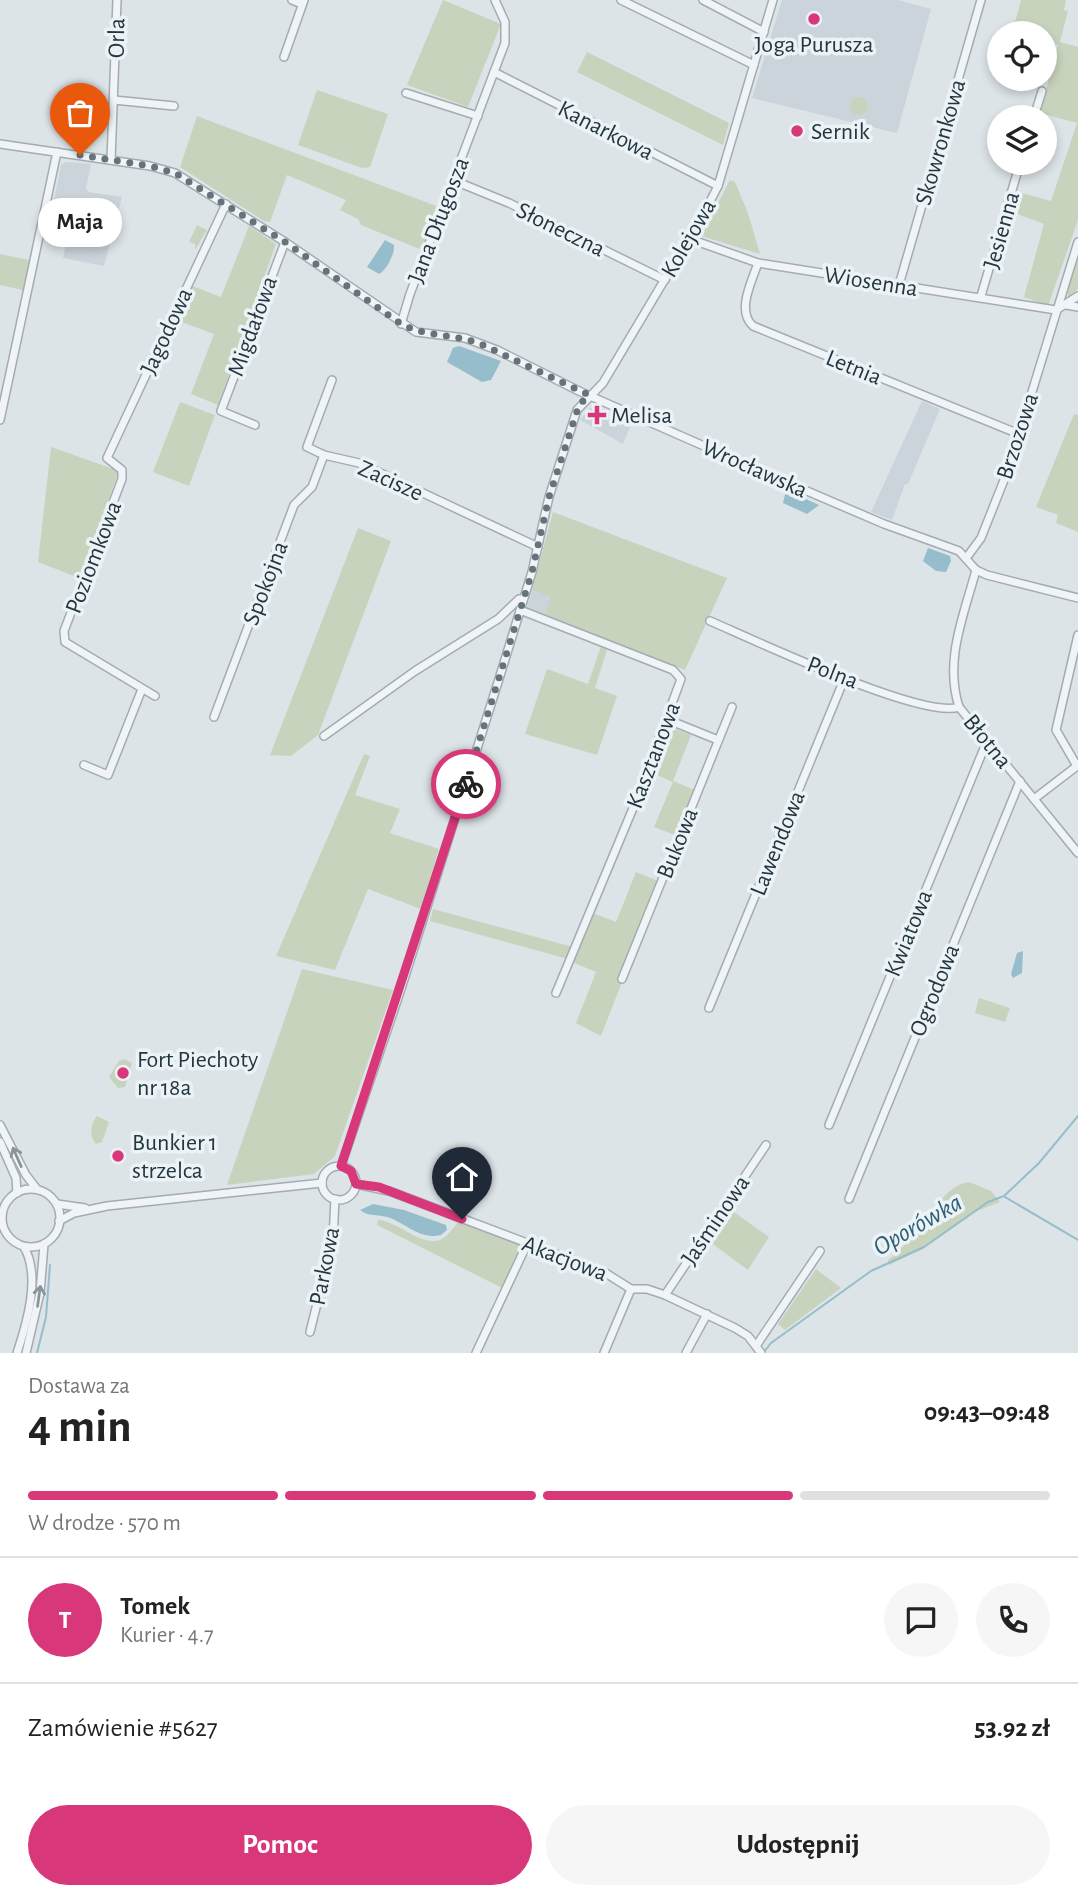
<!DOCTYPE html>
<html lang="pl">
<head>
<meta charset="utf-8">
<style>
  body { margin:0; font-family:"Alegreya Sans",sans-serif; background:#f6f6f6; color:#222; height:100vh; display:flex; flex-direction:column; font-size:26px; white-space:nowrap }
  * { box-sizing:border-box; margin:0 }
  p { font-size:23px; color:#767676 }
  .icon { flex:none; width:38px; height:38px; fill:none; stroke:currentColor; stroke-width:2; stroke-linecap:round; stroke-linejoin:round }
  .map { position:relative; height:1353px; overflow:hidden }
  .drawer { display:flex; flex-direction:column; background:#fff; flex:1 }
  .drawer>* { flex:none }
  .fabs { position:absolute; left:987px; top:21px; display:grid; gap:14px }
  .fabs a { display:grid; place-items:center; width:70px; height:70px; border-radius:50%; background:#fff; box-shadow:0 4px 10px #0003; font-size:35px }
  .pin { position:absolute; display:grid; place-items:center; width:60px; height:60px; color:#fff; margin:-72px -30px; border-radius:50% 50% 50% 0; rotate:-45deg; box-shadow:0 0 7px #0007 }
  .pin .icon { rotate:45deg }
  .courier { position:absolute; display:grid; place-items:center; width:70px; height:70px; margin:-35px; border:5px solid #d83779; border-radius:50%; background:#fff; color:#222; box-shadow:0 2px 9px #0007 }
  .bubble { position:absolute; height:49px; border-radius:24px; background:#fff; box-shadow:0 4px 10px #0003; font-size:23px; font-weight:700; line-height:49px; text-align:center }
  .summary em { font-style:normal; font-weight:700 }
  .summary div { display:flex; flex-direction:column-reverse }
  .summary { display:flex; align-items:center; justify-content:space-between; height:119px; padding:0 28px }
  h1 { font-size:46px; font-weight:700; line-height:52px }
  .bar { display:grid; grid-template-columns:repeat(4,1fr); gap:10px 7px; align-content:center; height:84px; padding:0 28px }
  .bar i { height:9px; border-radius:5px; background:#e0e0e0 }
  .bar .active { background:#d83779 }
  .bar p { grid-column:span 4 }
  .line { display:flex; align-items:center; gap:18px; padding:0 28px; border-top:2px solid #e0e0e0 }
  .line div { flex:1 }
  .round { display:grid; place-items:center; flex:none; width:74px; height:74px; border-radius:37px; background:#f6f6f6 }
  .action { display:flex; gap:14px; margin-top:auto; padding:14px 28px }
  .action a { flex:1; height:80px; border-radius:42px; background:#d83779; color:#fff; font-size:28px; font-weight:700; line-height:80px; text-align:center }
  .action a+a { background:#f6f6f6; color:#222 }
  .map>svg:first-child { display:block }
  .built { fill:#cbd4da }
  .green { fill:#c8d3bd }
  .water { fill:#95bdcb }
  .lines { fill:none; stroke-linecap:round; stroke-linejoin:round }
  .stream { stroke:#95bdcb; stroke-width:2 }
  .minor-casing { stroke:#a2acb2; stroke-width:10 }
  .minor { stroke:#f0f4f6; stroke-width:7 }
  .oneway { stroke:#8a959b }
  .done { stroke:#65737b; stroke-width:7; stroke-dasharray:0 12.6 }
  .route { stroke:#d83779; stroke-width:9 }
  .poi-dot { fill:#d83779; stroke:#ecf3f6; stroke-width:2.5 }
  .labels { text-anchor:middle; stroke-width:7; stroke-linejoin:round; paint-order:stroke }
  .street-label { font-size:24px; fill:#253640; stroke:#ecf3f6 }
  .poi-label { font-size:24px; fill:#253640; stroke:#ecf3f6; text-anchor:start }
  .water-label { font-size:26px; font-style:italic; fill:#2d6076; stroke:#ecf3f6 }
</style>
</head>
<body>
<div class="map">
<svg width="1078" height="1353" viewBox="0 0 1078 1353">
  <rect width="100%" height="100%" fill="#dde4e8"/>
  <!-- built -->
  <g class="built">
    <path d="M782,0H898L931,9L897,133L752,98Z"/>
    <path d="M66,162L91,164L86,189L89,192L122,197L104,266L63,258L68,235L48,231L61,165Z"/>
    <path d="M922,401L940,409L908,484H905L892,520L871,512Z"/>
    <path d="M591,408L630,427L623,444L580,420Z"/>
    <path d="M532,590L550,597L545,615L527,608Z"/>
  </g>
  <!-- green -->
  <g class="green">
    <path d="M443,0L501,24L468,107L407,85Z"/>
    <path d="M1021,0H1066L1064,10L1068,11L1060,42L1078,47V220L1048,306L1024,297L1044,224L1012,212L1018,192L1051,201L1077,123L1040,113L1058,45L1045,42V33H1012Z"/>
    <path d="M587,52L729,123L723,145L577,72Z"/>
    <path d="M317,90L388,114L370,167L362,168L298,145Z"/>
    <circle cx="859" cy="106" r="9"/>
    <path d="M197,116L439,207L422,250L361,225L358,219L340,210L346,200L287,175L270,222L264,221L180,167Z"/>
    <path d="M730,180L735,182L748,213L760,254L701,236Z"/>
    <path d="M197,225L207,230L195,250V244L189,242Z"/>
    <path d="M249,226L276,244L218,405L191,394L214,334L176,320L192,286L221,297Z"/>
    <path d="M1078,252V289L1068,297L1067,285Z"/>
    <path d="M0,254L29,260L23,290L0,285Z"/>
    <path d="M180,402L215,415L189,486L153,472Z"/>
    <path d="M1074,414L1078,415V532L1056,523L1058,515L1036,507Z"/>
    <path d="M51,447L119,471L79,578L38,562Z"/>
    <path d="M553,512L727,578L685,670L545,615L550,597L532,590Z"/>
    <path d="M358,528L391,541L318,735L291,756L270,755Z"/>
    <path d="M601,646L607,650L595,688L617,696L597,755L525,734L547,669L588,684Z"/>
    <path d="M672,728L691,735L673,781L695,790L677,836L654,827L673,782L650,772L666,730Z"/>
    <path d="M364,754L370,756L355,795L400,809L390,833L439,849L421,909L368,889L335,970L276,956Z"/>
    <path d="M636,872L658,881L618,980L622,982L601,1036L576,1023L596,972L572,962L593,913L616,922Z"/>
    <path d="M433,909L573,947L568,959L430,921Z"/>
    <path d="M302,969L393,990L335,1156L314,1174L227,1185Z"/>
    <path d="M979,998L1010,1008L1005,1022L975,1013Z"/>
    <path d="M125,1059L132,1063L125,1087L118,1088L109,1077L119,1061Z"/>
    <path d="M97,1116L109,1122L102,1142L96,1144C89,1137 90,1123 97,1116Z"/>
    <path d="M969,1182L991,1191L1000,1202L977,1211L923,1249L889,1265L888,1260C914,1244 939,1185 969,1182Z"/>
    <path d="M727,1207L769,1237L748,1270L706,1239Z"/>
    <path d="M378,1220C397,1220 423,1249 442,1239C448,1236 454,1227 458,1222L522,1246L502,1288L377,1225Z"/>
    <path d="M816,1269L841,1288L785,1330L778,1324Z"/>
  </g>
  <!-- water -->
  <g class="water">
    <path d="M385,240L394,245C395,253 387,270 379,274L367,267Z"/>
    <path d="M459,346L501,361L491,380L482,382L447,362L453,348Z"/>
    <path d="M786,490L819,505L807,514L783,503Z"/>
    <path d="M928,548L950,556L951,561L946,572L936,571L923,561Z"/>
    <path d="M1023,951L1022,973L1013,978L1011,974L1017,953Z"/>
    <path d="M373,1204L404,1210L446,1225L447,1230L441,1235C418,1240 407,1223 387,1217C377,1214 369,1217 360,1210Z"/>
  </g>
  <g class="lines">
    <!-- stream -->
    <g class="stream">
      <path d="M1005,1197L1078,1240"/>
      <path d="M764,1352L771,1343L871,1271L924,1247L988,1202L1004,1196L1039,1163L1078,1116"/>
      <path d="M37,1353L46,1317L50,1265"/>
    </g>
    <defs>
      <g id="minor">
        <path d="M292,0L302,4"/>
        <path d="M621,0L754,65"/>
        <path d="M703,0L764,32"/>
        <path d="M284,57L304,0"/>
        <path d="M494,72L718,186"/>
        <path d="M406,93L478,116"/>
        <path d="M114,100L174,106"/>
        <path d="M1034,117L1042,91"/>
        <path d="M0,144L150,166L175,173L285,242L416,332L465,338L497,350L581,392L779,479L884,524L959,551L976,570L987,575L1078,598"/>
        <path d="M111,160L117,0"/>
        <path d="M455,181L509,203L665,280"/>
        <path d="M690,239L758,263L1056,310"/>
        <path d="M758,263C752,281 736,311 753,326L1019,434"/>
        <path d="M899,285L981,0"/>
        <path d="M981,296L1020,163"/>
        <path d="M1066,305L1078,307"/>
        <path d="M1056,310L1078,296"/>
        <path d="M401,324L410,294L505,43V22L495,0"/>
        <path d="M332,380L307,447L324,455L359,463L538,547"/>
        <path d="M0,420L57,152"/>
        <path d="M255,425L221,411L285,242"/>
        <path d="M967,557L981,538L1008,470L1078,242"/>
        <path d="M976,570C964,615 944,660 959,707L1078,853"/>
        <path d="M520,610L673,670L681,679L636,801L556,993"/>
        <path d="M710,621C752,639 923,720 959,707"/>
        <path d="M155,696L65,642L64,631L122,479V470L107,458L226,204"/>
        <path d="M214,717L294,505L312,487L324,455"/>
        <path d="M666,719L718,740"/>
        <path d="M324,736L415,671L498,619L519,599L523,600"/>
        <path d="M84,765L108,775L142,689"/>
        <path d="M1034,799L1077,766L1056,730L1078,635"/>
        <path d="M622,979L732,707"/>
        <path d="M709,1008L845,677"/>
        <path d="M0,1125L26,1175L36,1188"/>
        <path d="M829,1125L987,741"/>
        <path d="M0,1142L16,1178L17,1193"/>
        <path d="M341,1166L401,989L499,679L532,572L549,497L577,410L603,383L702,217L718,186L773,0"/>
        <circle cx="339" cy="1183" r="17"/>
        <path d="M356,1184L389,1191L604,1272L631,1289H647L665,1295L735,1328L748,1336L761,1353"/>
        <circle cx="31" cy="1218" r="29"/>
        <path d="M849,1199L1020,781"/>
        <path d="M57,1204L85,1208"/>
        <path d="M59,1221L74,1213L107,1206L322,1183"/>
        <path d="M665,1295L766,1145"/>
        <path d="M310,1332L333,1239L335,1199"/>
        <path d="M756,1346L820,1251"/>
        <path d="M17,1353C27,1323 41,1276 24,1247"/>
        <path d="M26,1353L40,1293L44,1244"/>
        <path d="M476,1353L527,1244"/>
        <path d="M604,1353L631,1289"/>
        <path d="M686,1353L707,1314"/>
      </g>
    </defs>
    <!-- minor casing -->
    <use href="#minor" class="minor-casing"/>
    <!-- minor -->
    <use href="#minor" class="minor"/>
  </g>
  <!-- one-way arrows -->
  <defs><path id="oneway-shaft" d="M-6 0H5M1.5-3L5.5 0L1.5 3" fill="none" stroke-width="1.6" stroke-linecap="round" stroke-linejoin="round" transform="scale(1.75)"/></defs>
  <g class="oneway">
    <use href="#oneway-shaft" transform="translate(17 1157) rotate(-114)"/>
    <use href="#oneway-shaft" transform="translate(39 1296) rotate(-82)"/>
  </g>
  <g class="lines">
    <!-- done -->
    <path class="done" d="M80,155L150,166L175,173L285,242L401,324C427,337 455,334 481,344L589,395L579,405L549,497L532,572L466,784"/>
    <!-- route -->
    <path class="route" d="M462,1219L379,1187L356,1184L351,1171L341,1166L466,784"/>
  </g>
  <!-- markers -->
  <g class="poi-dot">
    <circle cx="814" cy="19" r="7"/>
    <circle cx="797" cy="131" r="7"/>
    <path d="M593.5 404.5h7v7h7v7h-7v7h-7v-7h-7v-7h7z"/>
    <circle cx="123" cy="1073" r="7"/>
    <circle cx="118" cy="1156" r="7"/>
  </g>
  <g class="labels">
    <!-- street labels -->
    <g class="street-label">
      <text transform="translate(116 38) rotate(-89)" y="8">Orla</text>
      <text transform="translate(606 130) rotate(27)" y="8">Kanarkowa</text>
      <text transform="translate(940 142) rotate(-74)" y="8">Skowronkowa</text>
      <text transform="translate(438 220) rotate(-69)" y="8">Jana Długosza</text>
      <text transform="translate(561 229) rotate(26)" y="8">Słoneczna</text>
      <text transform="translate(1001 230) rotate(-74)" y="8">Jesienna</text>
      <text transform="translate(688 238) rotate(-60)" y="8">Kolejowa</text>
      <text transform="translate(871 281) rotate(9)" y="8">Wiosenna</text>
      <text transform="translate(252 326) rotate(-70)" y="8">Migdałowa</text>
      <text transform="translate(166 331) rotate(-65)" y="8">Jagodowa</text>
      <text transform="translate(854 367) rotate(22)" y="8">Letnia</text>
      <text transform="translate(1017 436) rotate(-72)" y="8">Brzozowa</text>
      <text transform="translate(755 468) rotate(24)" y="8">Wrocławska</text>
      <text transform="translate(391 480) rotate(24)" y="8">Zacisze</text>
      <text transform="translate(93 557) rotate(-69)" y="8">Poziomkowa</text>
      <text transform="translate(265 583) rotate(-69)" y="8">Spokojna</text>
      <text transform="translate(833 672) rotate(21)" y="8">Polna</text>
      <text transform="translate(988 741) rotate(51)" y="8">Błotna</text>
      <text transform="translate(653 755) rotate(-69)" y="8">Kasztanowa</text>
      <text transform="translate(677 843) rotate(-68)" y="8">Bukowa</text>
      <text transform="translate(777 843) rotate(-68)" y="8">Lawendowa</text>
      <text transform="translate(908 933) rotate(-68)" y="8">Kwiatowa</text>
      <text transform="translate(934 990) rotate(-68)" y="8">Ogrodowa</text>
      <text transform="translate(715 1220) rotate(-56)" y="8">Jaśminowa</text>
      <text transform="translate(565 1258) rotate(21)" y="8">Akacjowa</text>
      <text transform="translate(324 1266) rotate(-79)" y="8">Parkowa</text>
    </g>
    <!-- poi labels -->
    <g class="poi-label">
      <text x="814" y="52" text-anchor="middle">Joga Purusza</text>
      <text x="811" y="139">Sernik</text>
      <text x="611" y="423">Melisa</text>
      <text x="137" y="1067">Fort Piechoty<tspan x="137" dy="28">nr 18a</tspan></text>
      <text x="132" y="1150">Bunkier 1<tspan x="132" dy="28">strzelca</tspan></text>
    </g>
    <!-- water labels -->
    <g class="water-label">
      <text transform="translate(917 1224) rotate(-30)" y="9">Oporówka</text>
    </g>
  </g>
</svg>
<div class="fabs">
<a><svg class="icon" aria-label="locate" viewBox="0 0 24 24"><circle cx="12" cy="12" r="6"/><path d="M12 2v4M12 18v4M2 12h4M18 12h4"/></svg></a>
<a><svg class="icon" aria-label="layers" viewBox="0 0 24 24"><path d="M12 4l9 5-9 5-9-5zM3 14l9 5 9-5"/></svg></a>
</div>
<div class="pin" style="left:80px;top:155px;background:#ea580c"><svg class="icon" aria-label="bag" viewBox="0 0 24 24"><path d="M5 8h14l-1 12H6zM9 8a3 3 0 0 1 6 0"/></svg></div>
<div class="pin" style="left:462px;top:1219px;background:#1f2937"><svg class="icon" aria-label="home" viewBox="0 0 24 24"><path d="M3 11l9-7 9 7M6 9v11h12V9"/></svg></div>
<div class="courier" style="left:466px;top:784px"><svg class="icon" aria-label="bike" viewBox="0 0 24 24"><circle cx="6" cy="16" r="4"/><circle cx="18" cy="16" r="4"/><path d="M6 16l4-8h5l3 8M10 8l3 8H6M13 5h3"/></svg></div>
<div class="bubble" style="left:38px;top:198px;width:84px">Maja</div>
</div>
<section class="drawer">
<div class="summary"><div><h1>4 min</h1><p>Dostawa za</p></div><em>09:43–09:48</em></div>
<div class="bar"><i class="active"></i><i class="active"></i><i class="active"></i><i></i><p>W drodze · 570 m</p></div>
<div class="line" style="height:126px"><b class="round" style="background:#d83779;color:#fff">T</b><div><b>Tomek</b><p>Kurier · 4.7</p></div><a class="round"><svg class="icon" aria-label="chat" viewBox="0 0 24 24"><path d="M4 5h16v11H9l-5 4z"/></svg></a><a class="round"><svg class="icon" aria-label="phone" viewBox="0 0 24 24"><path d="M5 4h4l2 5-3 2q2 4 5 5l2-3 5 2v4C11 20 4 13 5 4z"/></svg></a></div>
<div class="line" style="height:91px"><div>Zamówienie #5627</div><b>53.92 zł</b></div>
<div class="action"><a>Pomoc</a><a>Udostępnij</a></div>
</section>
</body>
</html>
